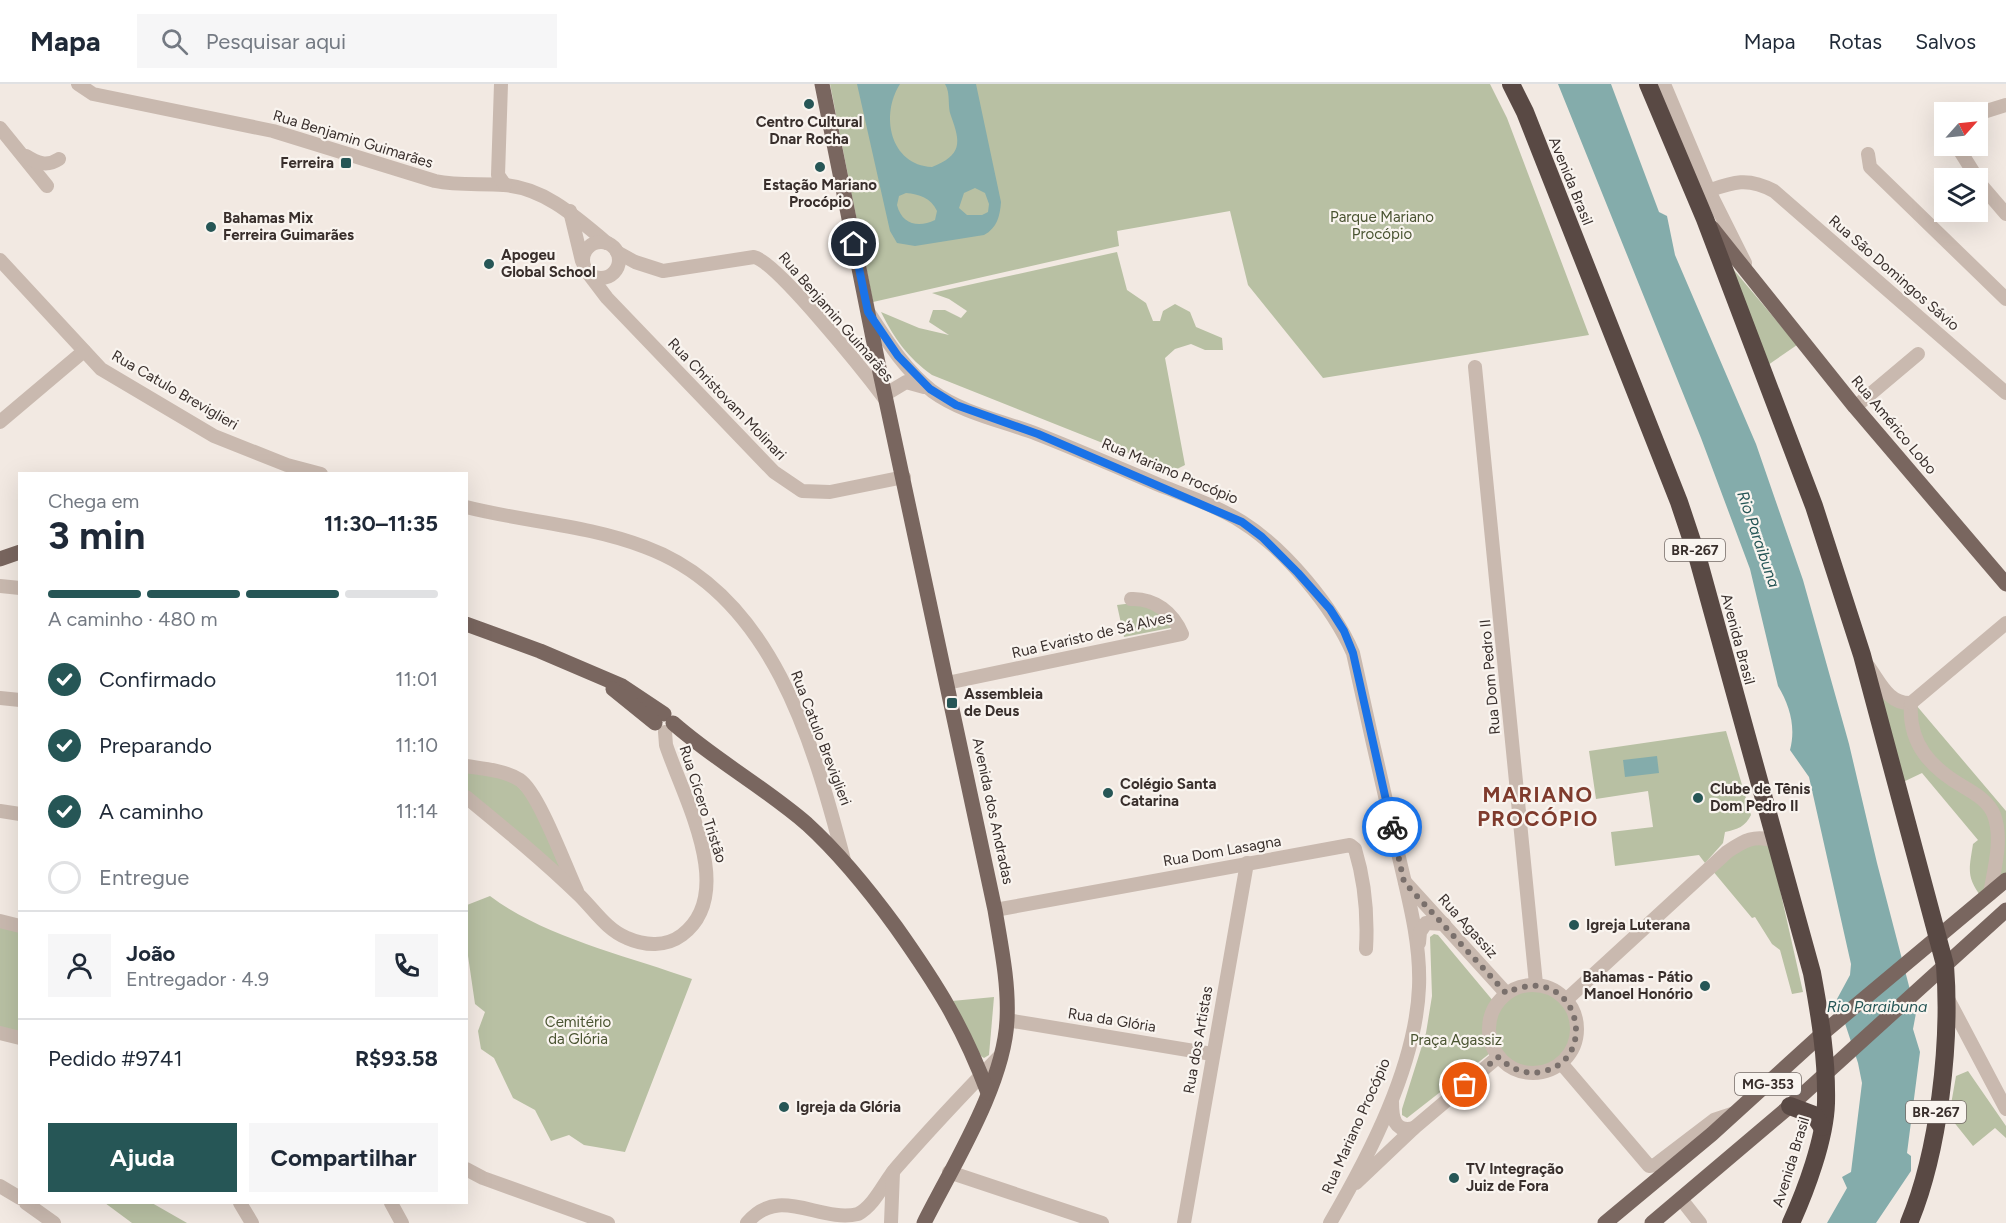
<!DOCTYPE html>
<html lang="pt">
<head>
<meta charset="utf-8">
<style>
  body { margin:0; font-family:Figtree,sans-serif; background:#f6f6f7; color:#1f2937; height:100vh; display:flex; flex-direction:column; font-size:22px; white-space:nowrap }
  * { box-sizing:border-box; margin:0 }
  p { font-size:20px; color:#747a83 }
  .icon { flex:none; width:33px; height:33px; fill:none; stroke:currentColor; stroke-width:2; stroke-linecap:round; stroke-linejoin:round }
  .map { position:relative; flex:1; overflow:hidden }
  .panel { position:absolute; left:18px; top:388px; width:450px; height:732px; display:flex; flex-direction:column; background:#fff; border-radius:0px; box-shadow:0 6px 24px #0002 }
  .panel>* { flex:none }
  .needle { width:39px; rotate:63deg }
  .fabs { position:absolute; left:1934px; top:18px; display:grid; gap:12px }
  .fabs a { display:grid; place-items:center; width:54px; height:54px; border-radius:0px; background:#fff; box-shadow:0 6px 24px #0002; font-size:30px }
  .pin { position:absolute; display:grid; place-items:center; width:51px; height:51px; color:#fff; margin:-26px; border:3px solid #fff; border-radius:50%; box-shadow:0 2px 6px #0007 }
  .courier { position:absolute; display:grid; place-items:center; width:60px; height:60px; margin:-30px; border:4px solid #1a73e8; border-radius:50%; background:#fff; color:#222; box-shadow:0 2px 8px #0007 }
  .headline em { font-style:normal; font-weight:700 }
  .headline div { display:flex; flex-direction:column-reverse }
  .headline { display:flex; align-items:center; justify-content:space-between; height:102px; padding:0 30px }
  h1 { font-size:39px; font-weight:700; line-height:45px }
  .bar { display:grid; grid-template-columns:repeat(4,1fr); gap:9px 6px; align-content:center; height:72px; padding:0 30px }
  .bar i { height:8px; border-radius:4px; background:#e0e1e3 }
  .bar .on { background:#265656 }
  .bar p { grid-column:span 4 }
  .line { display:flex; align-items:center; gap:15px; padding:0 30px; border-top:2px solid #e0e1e3 }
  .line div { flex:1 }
  .round { display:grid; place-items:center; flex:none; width:63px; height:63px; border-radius:0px; background:#f6f6f7 }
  ol { padding:0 30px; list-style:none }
  li { display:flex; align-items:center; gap:18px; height:66px }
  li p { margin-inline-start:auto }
  li .icon { padding:6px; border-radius:50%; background:#265656; color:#fff; stroke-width:4 }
  li:last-child { color:#747a83 }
  li i { width:33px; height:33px; border:3px solid #e0e1e3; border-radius:50% }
  .primary-button { display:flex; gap:12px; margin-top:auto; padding:12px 30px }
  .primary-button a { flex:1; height:69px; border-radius:0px; background:#265656; color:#fff; font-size:24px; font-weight:700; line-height:69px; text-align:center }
  .primary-button a+a { background:#f6f6f7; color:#1f2937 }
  header { display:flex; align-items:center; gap:36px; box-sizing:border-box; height:84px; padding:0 30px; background:#fff; border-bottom:2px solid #e0e1e3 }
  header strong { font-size:28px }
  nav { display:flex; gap:33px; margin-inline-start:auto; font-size:21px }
  .search { width:420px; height:54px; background:#f6f6f7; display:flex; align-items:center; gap:15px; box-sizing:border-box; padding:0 21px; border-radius:0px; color:#747a83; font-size:22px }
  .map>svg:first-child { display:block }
  .green { fill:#b8c0a3 }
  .water { fill:#84acab; fill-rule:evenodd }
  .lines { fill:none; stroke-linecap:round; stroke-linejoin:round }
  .minor { stroke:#c9b9af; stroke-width:14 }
  .major { stroke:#79665f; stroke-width:15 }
  .highway { stroke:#594944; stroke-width:18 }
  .done { stroke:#7a706c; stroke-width:6; stroke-dasharray:0 10.8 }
  .route { stroke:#1a73e8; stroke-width:8 }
  .poi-dot { fill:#265656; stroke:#f9f4ef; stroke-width:2 }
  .labels { text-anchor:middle; stroke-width:4.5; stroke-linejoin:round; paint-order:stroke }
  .shield { fill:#f9f4ef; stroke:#736a66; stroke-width:1.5 }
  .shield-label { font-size:14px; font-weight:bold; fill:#392f2c }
  .poi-label { font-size:15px; font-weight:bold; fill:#392f2c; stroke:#f9f4ef; text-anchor:start }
  .street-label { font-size:15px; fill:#392f2c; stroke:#f9f4ef }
  .park-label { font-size:15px; fill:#4a5432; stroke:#f9f4ef }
  .water-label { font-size:16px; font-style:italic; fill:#265656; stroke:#f9f4ef }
  .district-label { font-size:21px; font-weight:bold; letter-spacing:1.5px; fill:#7f3b2d; stroke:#f9f4ef }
</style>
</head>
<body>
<header>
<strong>Mapa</strong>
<div class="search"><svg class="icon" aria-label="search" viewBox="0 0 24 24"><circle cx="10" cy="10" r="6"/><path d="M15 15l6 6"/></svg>Pesquisar aqui</div>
<nav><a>Mapa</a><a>Rotas</a><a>Salvos</a></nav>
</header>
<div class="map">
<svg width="2006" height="1139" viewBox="0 0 2006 1139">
  <rect width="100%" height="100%" fill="#f2e9e2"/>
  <!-- green -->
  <g class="green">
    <path d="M830,0H1490L1507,34L1589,251L1323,294L1248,201L1230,127L1117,147L1119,162L873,218Z"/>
    <path d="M1117,168L1127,206L1146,219L1153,237H1160L1163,227L1175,220L1190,228L1196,243L1222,254L1223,266H1205L1191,260L1175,265L1165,274L1185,381L1173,387L932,291C908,274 894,254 881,228L919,244L949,251L929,238L933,226H945L961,234L967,227L949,215L932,209Z"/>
    <path d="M1728,179L1797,261L1768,281Z"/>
    <path d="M1141,518L1151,520L1175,543L1124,553L1117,521Z"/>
    <path d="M1865,579L1903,620L1917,664L1987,722L1996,760L1982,814C1966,793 1969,786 1973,760L1978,756L1922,689L1901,699Z"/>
    <path d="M1916,621L2006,727V794L1992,806L1995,731L1919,662Z"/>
    <path d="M1726,647L1751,731C1745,743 1738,745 1725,748L1723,759L1705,779L1699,771L1615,782L1611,748L1653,743L1648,707L1596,715L1589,667Z"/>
    <path d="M467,686C478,688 493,688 504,693C536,707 553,764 567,796L467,708Z"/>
    <path d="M1745,759L1770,761L1803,908L1792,910L1780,866L1772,860L1755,833L1752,834L1712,786Z"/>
    <path d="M490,812C544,853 627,872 692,895L625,1068L584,1061L569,1051L551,1057L535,1026L513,1014L494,974L481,965L478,947L485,928L475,920L467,865V821Z"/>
    <path d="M0,842L19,847V948L0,943Z"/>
    <path d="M1434,850L1438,851L1494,918L1487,940C1494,920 1505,904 1527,901C1542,899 1554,904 1565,914C1614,956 1537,1033 1492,970H1489L1407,1034L1402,1031V1025L1426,949L1432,912L1430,853Z"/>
    <path d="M994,913L989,971L984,974L981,972L952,917Z"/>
    <path d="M1968,987L2006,1042V1054L1995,1044L1973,1062L1949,1032L1956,992Z"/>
    <path d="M105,1119H152L187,1139H132Z"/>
  </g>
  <!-- water -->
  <g class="water">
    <path d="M857,0H900C880,31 890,81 932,83C962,71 961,59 951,32C947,22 951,10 945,0H976L1001,118C1000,132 997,144 984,151L915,162L897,159L890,147ZM975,104L985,109L989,120L988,128L982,131H967L959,124L964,109ZM906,109C919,110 931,114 937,127L935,136C919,144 902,141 897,121L899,112Z"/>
    <path d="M1558,0H1611L1659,128L1667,132L1675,171L1756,360L1803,496L1849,660L1877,779L1916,929L1913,945L1920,968L1907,1069L1911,1072V1087L1876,1139H1827L1847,1104L1842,1093L1851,1088L1862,999L1858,979L1837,915L1850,891L1851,880L1809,693L1790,666C1796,643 1790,622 1778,602L1750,485L1701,354Z"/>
    <path d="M1657,672L1659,689L1625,693L1623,676Z"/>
  </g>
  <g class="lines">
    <!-- minor -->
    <g class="minor">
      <path d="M78,0L93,10L273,47L435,97C459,102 481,99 504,101C545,104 577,134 607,159"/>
      <path d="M501,0L498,91L505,101"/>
      <path d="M1664,0L1709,107L1745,179"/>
      <path d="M1977,30L2006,21"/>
      <path d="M0,44L47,102"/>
      <path d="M1957,62L1982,102L2006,130"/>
      <path d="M1868,70L1870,83L2006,215"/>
      <path d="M26,72C37,79 47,83 59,75"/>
      <path d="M1696,111C1727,101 1743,90 1774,107L2006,309"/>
      <path d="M570,127L582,177"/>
      <circle cx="601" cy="176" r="18"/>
      <path d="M617,168L635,178L663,187L754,173C777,178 867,291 885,315"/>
      <path d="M0,176L101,285L214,352L287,381L321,390"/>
      <path d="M588,189L607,214L774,388L802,407L830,408L904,393"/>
      <path d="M869,229C887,257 905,286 932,307C962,329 1003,337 1037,350C1078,366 1119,384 1159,401C1187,412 1217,422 1242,438C1285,465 1333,523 1353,569C1367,633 1381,696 1396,760C1406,806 1421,855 1419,903C1416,982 1369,1072 1330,1139"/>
      <path d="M1475,283L1536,900"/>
      <path d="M886,310L906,298L924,303"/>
      <path d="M1855,323L1918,270"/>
      <path d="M0,338L84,267"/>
      <path d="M466,423C525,438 588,441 645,463C772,510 813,658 844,776"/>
      <path d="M0,502L20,504"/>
      <path d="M1868,582C1880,598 1888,620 1911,619"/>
      <path d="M947,599L1182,550C1173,529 1155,514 1131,515"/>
      <path d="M0,614L20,616"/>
      <path d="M1911,619C1908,660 1931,684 1964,703C1976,710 1989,718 1994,731C2003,755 1994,786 1990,810"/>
      <path d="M1911,619L2006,539"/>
      <path d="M466,682C485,685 504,686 520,696C539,709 566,784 577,807"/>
      <path d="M466,713C505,745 544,777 580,812C595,827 607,846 627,854C645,862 666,863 682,851C738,809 683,713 666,661L665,648"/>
      <path d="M0,727L20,730"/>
      <path d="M1405,798L1506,909"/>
      <path d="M995,826L1350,761L1355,765C1365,798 1368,830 1366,865"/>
      <path d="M0,837L20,842"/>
      <path d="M1419,859L1420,848L1426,839L1444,840"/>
      <circle cx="1533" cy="945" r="44"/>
      <path d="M1948,915L2006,1025"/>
      <path d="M1566,916L1727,768C1743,757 1756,749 1776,758"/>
      <path d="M1007,936L1212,970"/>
      <path d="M0,949L20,954"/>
      <path d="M1561,979L1649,1082L1655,1081L1714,1036L1735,1029"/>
      <path d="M1392,1018C1392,1033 1394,1049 1414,1044"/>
      <path d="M466,1085L483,1094L608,1139"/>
      <path d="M949,1088L1102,1139"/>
      <path d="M1356,1099L1414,1044L1498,973"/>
      <path d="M0,1102L20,1114"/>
      <path d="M1681,1115L1700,1139"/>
      <path d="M26,1119L54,1139"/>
      <path d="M240,1119L252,1139"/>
      <path d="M391,1119L402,1139"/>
      <path d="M747,1139C779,1100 819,1139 858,1130C875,1121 884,1098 896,1084C929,1046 964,1009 999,973"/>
      <path d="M891,1139L893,1088"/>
      <path d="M1184,1139L1247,779"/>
    </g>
    <!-- major -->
    <g class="major">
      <path d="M822,0L878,279L995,826C1001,862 1009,900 1007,936C1004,1001 953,1081 924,1139"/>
      <path d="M1712,144L1855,323L2006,500"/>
      <path d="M0,475L20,468"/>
      <path d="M466,540L540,567L622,602L664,630"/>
      <path d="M613,605L655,639"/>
      <path d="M673,639C715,676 764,703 807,740C841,771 869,806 896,843C937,901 963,942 988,1009"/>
      <path d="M1605,1139L1712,1050L1823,949L2006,796"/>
      <path d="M1652,1139L1790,1022L2006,826"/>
    </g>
    <!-- highway -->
    <g class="highway">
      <path d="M1511,0L1525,28L1679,418L1698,475L1812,889C1820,932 1827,975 1826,1019C1825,1055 1806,1106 1791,1139"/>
      <path d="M1648,0L1705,135L1814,422L1862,571L1945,881C1951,959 1939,1067 1909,1139"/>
      <path d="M1790,1022L1814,1031L1822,1043"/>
    </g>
  </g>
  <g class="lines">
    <!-- done -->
    <path class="done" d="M1392,743L1404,798L1506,909C1578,874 1603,978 1540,988C1524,991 1510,984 1498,973L1465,1001"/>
    <!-- route -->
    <path class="route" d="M854,160L868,228L898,272L930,305L956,321L1038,350L1242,438L1262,453L1298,489L1330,525L1344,547L1353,569L1392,743"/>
  </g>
  <!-- markers -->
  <g class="poi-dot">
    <circle cx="809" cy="20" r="6"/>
    <rect x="340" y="73" width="12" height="12" rx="3"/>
    <circle cx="820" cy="83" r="6"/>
    <circle cx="211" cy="143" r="6"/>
    <circle cx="489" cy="180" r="6"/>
    <rect x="946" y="613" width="12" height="12" rx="3"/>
    <circle cx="1108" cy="709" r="6"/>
    <circle cx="1698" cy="714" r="6"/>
    <circle cx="1574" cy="841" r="6"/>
    <circle cx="1705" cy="902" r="6"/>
    <circle cx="784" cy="1023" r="6"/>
    <circle cx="1454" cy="1094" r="6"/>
  </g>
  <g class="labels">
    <!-- shield labels -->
    <g class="shield">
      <rect x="1665" y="455" width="60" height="22" rx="4.5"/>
      <rect x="1735" y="989" width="66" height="22" rx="4.5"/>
      <rect x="1906" y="1017" width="60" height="22" rx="4.5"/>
    </g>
    <g class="shield-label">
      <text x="1695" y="471">BR-267</text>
      <text x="1768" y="1005">MG-353</text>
      <text x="1936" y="1033">BR-267</text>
    </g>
    <!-- poi labels -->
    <g class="poi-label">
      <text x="809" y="43" text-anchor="middle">Centro Cultural<tspan x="809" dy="17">Dnar Rocha</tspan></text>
      <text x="334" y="84" text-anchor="end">Ferreira</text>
      <text x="820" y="106" text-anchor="middle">Estação Mariano<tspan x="820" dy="17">Procópio</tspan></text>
      <text x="223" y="139">Bahamas Mix<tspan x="223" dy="17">Ferreira Guimarães</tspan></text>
      <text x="501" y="176">Apogeu<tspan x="501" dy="17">Global School</tspan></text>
      <text x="964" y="615">Assembleia<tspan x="964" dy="17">de Deus</tspan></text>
      <text x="1120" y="705">Colégio Santa<tspan x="1120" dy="17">Catarina</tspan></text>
      <text x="1710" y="710">Clube de Tênis<tspan x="1710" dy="17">Dom Pedro II</tspan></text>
      <text x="1586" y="846">Igreja Luterana</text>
      <text x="1693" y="898" text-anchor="end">Bahamas - Pátio<tspan x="1693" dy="17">Manoel Honório</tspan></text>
      <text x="796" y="1028">Igreja da Glória</text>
      <text x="1466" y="1090">TV Integração<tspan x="1466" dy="17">Juiz de Fora</tspan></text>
    </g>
    <!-- street labels -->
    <g class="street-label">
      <text transform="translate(353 55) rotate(17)" y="5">Rua Benjamin Guimarães</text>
      <text transform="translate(1571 97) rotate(68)" y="5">Avenida Brasil</text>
      <text transform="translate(1894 189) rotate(41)" y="5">Rua São Domingos Sávio</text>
      <text transform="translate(836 233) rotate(49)" y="5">Rua Benjamin Guimarães</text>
      <text transform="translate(175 306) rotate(30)" y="5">Rua Catulo Breviglieri</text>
      <text transform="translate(727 315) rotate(46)" y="5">Rua Christovam Molinari</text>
      <text transform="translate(1894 341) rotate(50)" y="5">Rua Américo Lobo</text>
      <text transform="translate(1170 387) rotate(23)" y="5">Rua Mariano Procópio</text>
      <text transform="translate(1092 551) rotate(-13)" y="5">Rua Evaristo de Sá Alves</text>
      <text transform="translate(1738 555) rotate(75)" y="5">Avenida Brasil</text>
      <text transform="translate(1490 593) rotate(-95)" y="5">Rua Dom Pedro II</text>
      <text transform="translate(821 654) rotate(69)" y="5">Rua Catulo Breviglieri</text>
      <text transform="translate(703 720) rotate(72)" y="5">Rua Cícero Tristão</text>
      <text transform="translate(993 727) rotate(78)" y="5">Avenida dos Andradas</text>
      <text transform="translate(1222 767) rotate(-10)" y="5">Rua Dom Lasagna</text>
      <text transform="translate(1468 842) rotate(48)" y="5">Rua Agassiz</text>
      <text transform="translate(1112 936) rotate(9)" y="5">Rua da Glória</text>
      <text transform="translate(1198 956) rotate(-80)" y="5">Rua dos Artistas</text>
      <text transform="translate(1356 1042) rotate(-66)" y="5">Rua Mariano Procópio</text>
      <text transform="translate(1791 1078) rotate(-73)" y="5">Avenida Brasil</text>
    </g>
    <!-- park labels -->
    <g class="park-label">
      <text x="1382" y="138">Parque Mariano<tspan x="1382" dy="17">Procópio</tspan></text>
      <text x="578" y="943">Cemitério<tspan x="578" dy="17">da Glória</tspan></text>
      <text x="1456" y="961">Praça Agassiz</text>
    </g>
    <!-- water labels -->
    <g class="water-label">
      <text transform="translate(1759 455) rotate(71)" y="6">Rio Paraibuna</text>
      <text x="1877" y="928">Rio Paraibuna</text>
    </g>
    <!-- district labels -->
    <g class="district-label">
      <text x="1538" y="718">MARIANO<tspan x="1538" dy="24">PROCÓPIO</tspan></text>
    </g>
  </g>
</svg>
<div class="fabs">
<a><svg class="needle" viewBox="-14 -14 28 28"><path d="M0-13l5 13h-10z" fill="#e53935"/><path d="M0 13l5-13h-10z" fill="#747a83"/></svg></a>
<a><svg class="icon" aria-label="layers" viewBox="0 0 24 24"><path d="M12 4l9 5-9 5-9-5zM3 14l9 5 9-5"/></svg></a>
</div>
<div class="pin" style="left:1465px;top:1001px;background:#ea580c"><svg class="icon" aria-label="bag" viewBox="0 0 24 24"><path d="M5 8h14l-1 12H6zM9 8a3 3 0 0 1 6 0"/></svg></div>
<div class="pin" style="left:854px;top:160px;background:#1f2937"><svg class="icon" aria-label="home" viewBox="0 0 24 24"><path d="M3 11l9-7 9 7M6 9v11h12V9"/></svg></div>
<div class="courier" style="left:1392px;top:743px"><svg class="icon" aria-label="bike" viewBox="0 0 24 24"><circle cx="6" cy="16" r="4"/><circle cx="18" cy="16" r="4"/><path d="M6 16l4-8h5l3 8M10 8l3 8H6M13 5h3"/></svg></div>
<section class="panel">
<div class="headline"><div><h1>3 min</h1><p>Chega em</p></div><em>11:30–11:35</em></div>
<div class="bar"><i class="on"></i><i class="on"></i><i class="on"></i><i></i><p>A caminho · 480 m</p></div>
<ol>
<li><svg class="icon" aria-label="check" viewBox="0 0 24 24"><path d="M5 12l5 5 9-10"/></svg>Confirmado<p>11:01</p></li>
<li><svg class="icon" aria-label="check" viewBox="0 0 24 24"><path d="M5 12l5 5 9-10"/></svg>Preparando<p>11:10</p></li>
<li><svg class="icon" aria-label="check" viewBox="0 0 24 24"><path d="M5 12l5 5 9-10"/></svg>A caminho<p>11:14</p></li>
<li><i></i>Entregue</li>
</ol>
<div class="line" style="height:108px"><a class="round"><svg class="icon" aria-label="person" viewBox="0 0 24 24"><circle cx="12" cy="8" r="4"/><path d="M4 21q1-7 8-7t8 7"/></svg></a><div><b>João</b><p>Entregador · 4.9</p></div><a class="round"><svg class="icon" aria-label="phone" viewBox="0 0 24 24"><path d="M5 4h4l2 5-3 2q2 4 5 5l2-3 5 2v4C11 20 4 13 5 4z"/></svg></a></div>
<div class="line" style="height:78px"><div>Pedido #9741</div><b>R$93.58</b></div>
<div class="primary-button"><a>Ajuda</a><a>Compartilhar</a></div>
</section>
</div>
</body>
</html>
